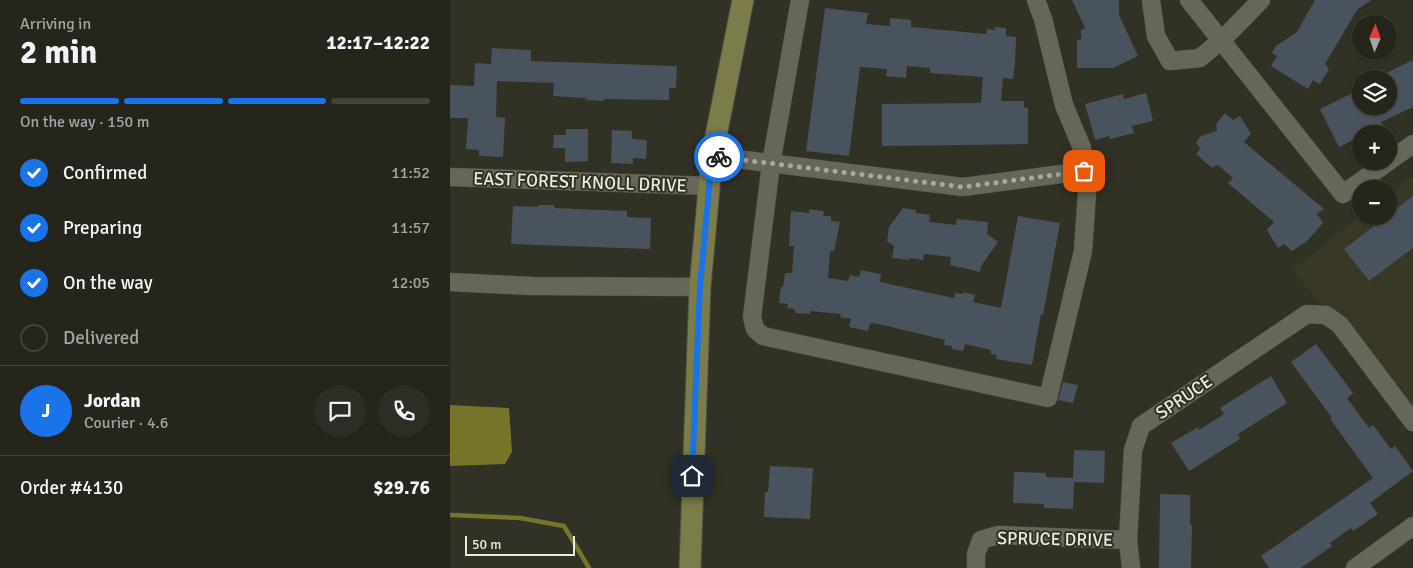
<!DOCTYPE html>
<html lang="en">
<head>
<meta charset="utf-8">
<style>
  body { margin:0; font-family:Signika,sans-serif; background:#2d2d25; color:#f1f3f6; height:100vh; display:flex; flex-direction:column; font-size:19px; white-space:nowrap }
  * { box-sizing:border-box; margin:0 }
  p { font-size:16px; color:#a3a5a3 }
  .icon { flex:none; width:28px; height:28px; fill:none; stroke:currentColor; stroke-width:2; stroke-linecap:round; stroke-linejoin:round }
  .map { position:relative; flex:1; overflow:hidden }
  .sheet { display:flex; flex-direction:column; background:#25251c; width:450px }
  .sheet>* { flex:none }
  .needle { width:32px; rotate:2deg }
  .buttons { position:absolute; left:902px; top:15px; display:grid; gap:10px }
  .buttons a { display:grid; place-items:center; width:45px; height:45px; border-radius:50%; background:#25251c; box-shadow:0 1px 4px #0004,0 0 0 1px #42423b; font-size:25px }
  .scale { position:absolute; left:15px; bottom:12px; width:110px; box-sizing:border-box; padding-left:5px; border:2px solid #eaeae3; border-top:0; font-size:14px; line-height:18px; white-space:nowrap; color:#eaeae3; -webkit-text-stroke:4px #313125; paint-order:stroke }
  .pin { position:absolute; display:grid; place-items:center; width:42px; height:42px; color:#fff; margin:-21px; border-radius:10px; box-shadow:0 2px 8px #0006 }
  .courier { position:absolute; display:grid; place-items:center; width:50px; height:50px; margin:-25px; border:4px solid #1a73e8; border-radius:50%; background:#fff; color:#222; box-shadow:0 1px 6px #0007 }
  .headline em { font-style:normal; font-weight:700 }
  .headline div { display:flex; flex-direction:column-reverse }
  .headline { display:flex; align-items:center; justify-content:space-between; height:85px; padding:0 20px }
  h1 { font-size:32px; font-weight:700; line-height:38px }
  .bar { display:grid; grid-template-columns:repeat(4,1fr); gap:8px 5px; align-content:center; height:60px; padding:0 20px }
  .bar i { height:6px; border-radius:4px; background:#42423b }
  .bar .current { background:#1a73e8 }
  .bar p { grid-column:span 4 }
  .line { display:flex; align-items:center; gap:12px; padding:0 20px; border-top:1px solid #42423b }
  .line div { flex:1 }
  .round { display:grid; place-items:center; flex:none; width:52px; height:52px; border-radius:26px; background:#2d2d25 }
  ol { padding:0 20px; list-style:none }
  li { display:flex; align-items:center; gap:15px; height:55px }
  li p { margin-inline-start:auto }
  li .icon { padding:5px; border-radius:50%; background:#1a73e8; color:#fff; stroke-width:4 }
  li:last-child { color:#a3a5a3 }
  li i { width:28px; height:28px; border:2px solid #42423b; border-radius:50% }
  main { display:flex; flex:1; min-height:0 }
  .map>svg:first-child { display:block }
  .built { fill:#383825 }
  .water { fill:#767429 }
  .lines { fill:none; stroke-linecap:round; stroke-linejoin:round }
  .stream { stroke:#767429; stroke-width:4.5 }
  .building { fill:#49535d }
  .minor-casing { stroke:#4f4f45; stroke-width:19 }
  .major-casing { stroke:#4f4f45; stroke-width:23 }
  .minor { stroke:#676759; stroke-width:18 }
  .major { stroke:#7c7b4a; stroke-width:21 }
  .done { stroke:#a9a9a0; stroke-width:5; stroke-dasharray:0 9 }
  .route { stroke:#1a73e8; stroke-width:6 }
  .labels { text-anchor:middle; stroke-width:4; stroke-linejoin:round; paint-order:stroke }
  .street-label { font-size:18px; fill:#eaeae3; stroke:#313125 }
</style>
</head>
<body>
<main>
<section class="sheet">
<div class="headline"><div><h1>2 min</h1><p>Arriving in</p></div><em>12:17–12:22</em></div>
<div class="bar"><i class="current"></i><i class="current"></i><i class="current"></i><i></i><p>On the way · 150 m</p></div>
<ol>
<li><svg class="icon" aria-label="check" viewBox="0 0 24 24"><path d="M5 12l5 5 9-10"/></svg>Confirmed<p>11:52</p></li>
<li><svg class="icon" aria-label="check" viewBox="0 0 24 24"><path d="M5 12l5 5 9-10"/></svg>Preparing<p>11:57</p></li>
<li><svg class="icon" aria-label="check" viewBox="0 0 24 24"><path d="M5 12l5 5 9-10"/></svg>On the way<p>12:05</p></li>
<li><i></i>Delivered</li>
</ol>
<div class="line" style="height:90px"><b class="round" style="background:#1a73e8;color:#fff">J</b><div><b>Jordan</b><p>Courier · 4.6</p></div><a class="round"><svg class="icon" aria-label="chat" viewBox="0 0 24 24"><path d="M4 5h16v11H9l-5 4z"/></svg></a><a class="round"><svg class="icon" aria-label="phone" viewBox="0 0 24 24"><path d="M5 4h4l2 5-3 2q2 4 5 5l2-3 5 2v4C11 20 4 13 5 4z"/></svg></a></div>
<div class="line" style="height:65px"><div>Order #4130</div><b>$29.76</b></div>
</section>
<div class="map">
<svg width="963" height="568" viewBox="0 0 963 568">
  <rect width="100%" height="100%" fill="#313125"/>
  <!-- built -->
  <path class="built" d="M963,175V422L890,325L842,270L911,215L939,216V194Z"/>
  <!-- water -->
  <path class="water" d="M0,405L59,408L62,452L55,464L0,466Z"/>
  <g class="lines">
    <!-- stream -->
    <path class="stream" d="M0,515L70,518L114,526L139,568"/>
  </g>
  <!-- building -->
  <g class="building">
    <path d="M622,0H669V15L688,56L663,68H627V40L631,39V30L635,28Z"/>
    <path d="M865,0H921L907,10L875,64L879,69L870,84L863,80L858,89L821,66L827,56L822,53L826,46L847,32Z"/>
    <path d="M375,8L418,13L416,24L440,26V18L461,20V27L536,34L537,29L545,30V27L556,28V36L566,37L565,63L563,79L553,78L551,101H574V108L578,107V144L432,146V104L531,103L533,77L480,73V68L457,66L456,78L436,76L437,69L410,67L399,156L356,151Z"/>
    <path d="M42,48L81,50V61L227,66L226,88H219V100L154,99V101L135,100L136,98L103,96L104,83L47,81L46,117L55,118L53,157L29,156V150L16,149L18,118H0V85L24,86L25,63L41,64Z"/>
    <path d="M963,60V107L931,122L933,126L916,134H911V136L889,147L870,109L911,89V106H939V79H924Z"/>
    <path d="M696,93L703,121L682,126L684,133L660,139L659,136L645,140L635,104L673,94L674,99Z"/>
    <path d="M775,113L783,120L790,116L801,134L794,142L874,209L867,214L873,223L857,241L842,251L834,244L828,248L817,230L824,222L778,183L783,178L768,165L762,168L746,154L750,149L746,142L751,136L767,131L766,124Z"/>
    <path d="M116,129H138V161L115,162V148H103L104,135H116Z"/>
    <path d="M162,130L182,131V139L197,140L196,159L183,158V164L161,163Z"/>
    <path d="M963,196V248L919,281L894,249Z"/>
    <path d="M88,205H104V208L177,211V217L201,218L200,249L61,244L63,206L88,207Z"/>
    <path d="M453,208L466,210V213L480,215L479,222L506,225L507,219L538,222L537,234L548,242L531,266L530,272L500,265L501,257L474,254L473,260L460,258V260L442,258L444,246L437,241L439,227Z"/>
    <path d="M359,209L374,211L373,216H381V221L390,222L384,251H380L378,278L398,281L400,275L409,277L411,270L431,274L430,282L504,298L505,293L513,294V292L525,295L523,302L551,308L568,216L610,223L593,315L591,314L582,365L546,359L547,355L541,354V350L515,344L513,351L501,349L502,346L494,345L495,340L429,324L420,323L418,331L399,327L401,319L390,317L391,314L360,311V314L345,313V309L337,308L338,304L329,303L331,287H333L335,273H342L344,246H339L341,211L359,213Z"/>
    <path d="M866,344L903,393L897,398L919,428L923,425L941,449L945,446L963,471L920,503L928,514L903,531L901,528L880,543L882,546L851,568H819L811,556L923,478L880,419L882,418L841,362Z"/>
    <path d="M821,376L837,403L788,434L790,439L739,471L721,443L748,427L749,430L774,414L770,408Z"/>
    <path d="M613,382L628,385L623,403L608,400Z"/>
    <path d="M624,450L655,451L654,483L624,482L623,509L594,508V504L563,503L564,472L596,473V477L623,478Z"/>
    <path d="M320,466L363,468L360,519L314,517L315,492H318Z"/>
    <path d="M710,494L740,495V525H742L741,568H709Z"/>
  </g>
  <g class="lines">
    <defs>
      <g id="minor">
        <path d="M350,0L321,164L302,317L305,329L313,336L598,398L633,251L637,193L632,148L614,105L593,19L586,0"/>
        <path d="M701,0L706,36L720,61L750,58L774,38L811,0"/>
        <path d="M739,0L893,194L939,161"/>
        <path d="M262,156L513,187L634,171"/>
        <path d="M939,161L963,144"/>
        <path d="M0,177L260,186"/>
        <path d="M0,282L82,286L250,287"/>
        <path d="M526,568V554L531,540L548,535L678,540"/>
        <path d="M681,568L678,540L683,450L691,426L857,314L876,315L890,325L963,422"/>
        <path d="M905,568L963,526"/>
      </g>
      <path id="major" d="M240,568L250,287L262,156L293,0"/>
    </defs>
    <!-- minor casing -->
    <use href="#minor" class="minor-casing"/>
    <!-- major casing -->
    <use href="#major" class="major-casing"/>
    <!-- minor -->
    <use href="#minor" class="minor"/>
    <!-- major -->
    <use href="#major" class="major"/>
  </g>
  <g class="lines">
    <!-- done -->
    <path class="done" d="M269,157L513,187L634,171"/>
    <!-- route -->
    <path class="route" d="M242,476L250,287L262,156L269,157"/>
  </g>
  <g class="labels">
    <!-- street labels -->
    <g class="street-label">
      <text transform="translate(130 182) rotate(2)" y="6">EAST FOREST KNOLL DRIVE</text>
      <text transform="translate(734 397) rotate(-34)" y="6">SPRUCE</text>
      <text transform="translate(605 539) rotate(1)" y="6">SPRUCE DRIVE</text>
    </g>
  </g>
</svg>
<div class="buttons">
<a><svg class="needle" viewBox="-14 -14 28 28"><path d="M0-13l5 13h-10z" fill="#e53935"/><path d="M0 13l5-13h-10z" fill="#a3a5a3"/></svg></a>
<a><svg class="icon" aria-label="layers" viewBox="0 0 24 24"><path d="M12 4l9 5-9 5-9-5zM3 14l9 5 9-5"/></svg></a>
<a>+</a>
<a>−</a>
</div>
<div class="scale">50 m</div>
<div class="pin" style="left:634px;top:171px;background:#ea580c"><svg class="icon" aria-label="bag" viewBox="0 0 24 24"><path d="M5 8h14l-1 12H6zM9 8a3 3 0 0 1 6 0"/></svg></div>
<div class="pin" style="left:242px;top:476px;background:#1f2937"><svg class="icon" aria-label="home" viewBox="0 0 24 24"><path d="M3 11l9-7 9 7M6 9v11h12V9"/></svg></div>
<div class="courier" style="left:269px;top:157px"><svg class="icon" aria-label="bike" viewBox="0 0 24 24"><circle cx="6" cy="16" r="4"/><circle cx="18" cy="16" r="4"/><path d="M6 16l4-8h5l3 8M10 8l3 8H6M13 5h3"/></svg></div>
</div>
</main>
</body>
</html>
